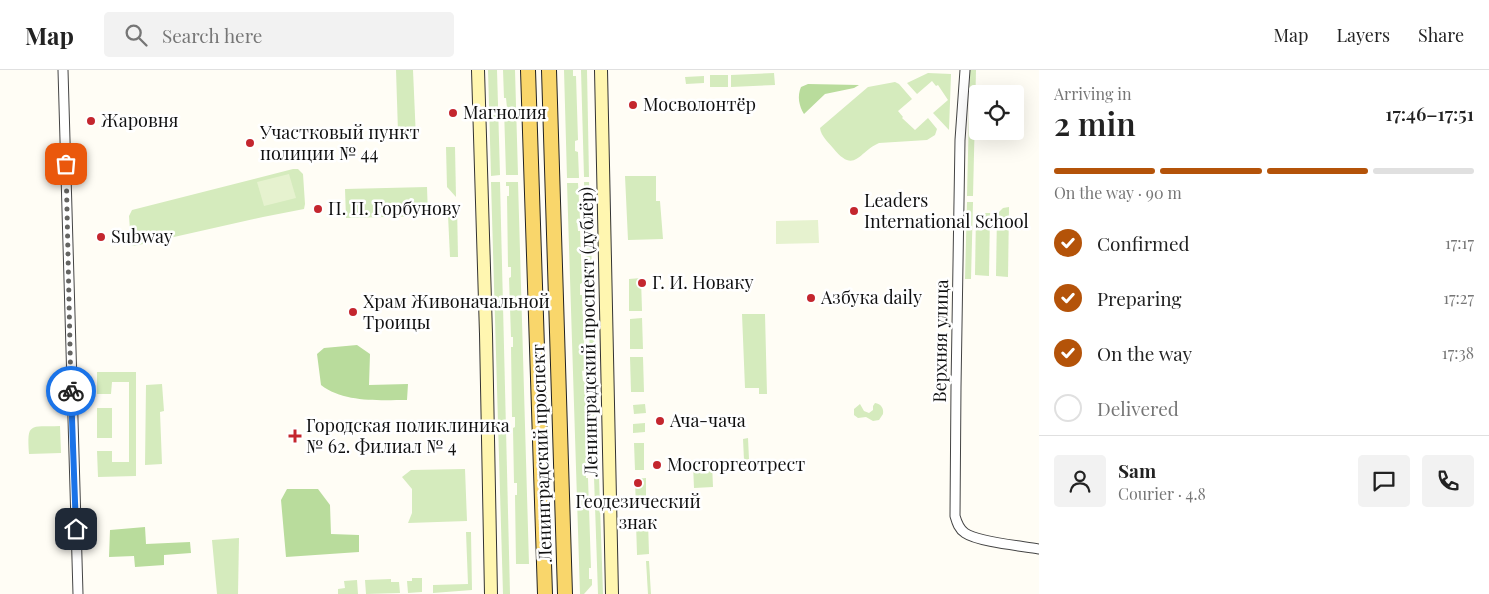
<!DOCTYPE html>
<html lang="en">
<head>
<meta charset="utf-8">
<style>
  body { margin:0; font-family:"Playfair Display",serif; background:#f2f2f2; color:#222; height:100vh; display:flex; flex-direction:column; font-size:19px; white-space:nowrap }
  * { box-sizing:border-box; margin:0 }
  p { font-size:16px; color:#767676 }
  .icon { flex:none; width:28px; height:28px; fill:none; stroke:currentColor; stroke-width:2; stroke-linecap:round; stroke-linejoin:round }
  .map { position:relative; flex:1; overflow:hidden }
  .panel { display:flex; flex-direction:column; background:#fff; width:450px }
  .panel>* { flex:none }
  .tools { position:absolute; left:969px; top:15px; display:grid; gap:10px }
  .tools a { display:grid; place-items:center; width:55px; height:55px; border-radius:5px; background:#fff; box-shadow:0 5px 20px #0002; font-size:25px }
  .pin { position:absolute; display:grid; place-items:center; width:42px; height:42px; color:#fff; margin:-21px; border-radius:10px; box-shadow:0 2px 8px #0006 }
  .courier { position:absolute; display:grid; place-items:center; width:50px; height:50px; margin:-25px; border:4px solid #1a73e8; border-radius:50%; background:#fff; color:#222; box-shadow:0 1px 6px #0007 }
  .summary em { font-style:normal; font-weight:600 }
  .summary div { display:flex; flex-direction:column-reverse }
  .summary { display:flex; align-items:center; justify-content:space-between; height:85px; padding:0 15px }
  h1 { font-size:32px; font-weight:600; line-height:38px }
  .bar { display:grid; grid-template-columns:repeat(4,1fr); gap:8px 5px; align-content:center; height:60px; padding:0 15px }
  .bar i { height:6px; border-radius:4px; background:#e0e0e0 }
  .bar .selected { background:#b45309 }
  .bar p { grid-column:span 4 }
  .line { display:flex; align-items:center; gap:12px; padding:0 15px; border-top:1px solid #e0e0e0 }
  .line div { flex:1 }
  .round { display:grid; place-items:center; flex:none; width:52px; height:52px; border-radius:5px; background:#f2f2f2 }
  ol { padding:0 15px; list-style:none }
  li { display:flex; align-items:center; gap:15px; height:55px }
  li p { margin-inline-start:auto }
  li .icon { padding:5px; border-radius:50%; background:#b45309; color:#fff; stroke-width:4 }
  li:last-child { color:#767676 }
  li i { width:28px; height:28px; border:2px solid #e0e0e0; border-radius:50% }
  header { display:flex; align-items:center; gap:30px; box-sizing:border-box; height:70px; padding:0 25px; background:#fff; border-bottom:1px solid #e0e0e0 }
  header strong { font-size:24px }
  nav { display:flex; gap:28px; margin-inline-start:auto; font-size:18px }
  .search { width:350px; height:45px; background:#f2f2f2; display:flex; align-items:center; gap:12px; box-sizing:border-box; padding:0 18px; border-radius:5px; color:#767676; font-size:19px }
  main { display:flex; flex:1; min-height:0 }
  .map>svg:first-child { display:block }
  .green { fill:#d5ebbd }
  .forest { fill:#b9dc9c }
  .pitch { fill:#e6f2cf }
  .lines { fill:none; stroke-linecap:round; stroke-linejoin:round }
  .street-casing { stroke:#444; stroke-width:11 }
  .secondary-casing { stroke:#333; stroke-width:14 }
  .primary-casing { stroke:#222; stroke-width:16 }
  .street { stroke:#fff; stroke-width:9 }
  .secondary { stroke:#fff6b0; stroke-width:12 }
  .primary { stroke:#f9d66b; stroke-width:14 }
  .done { stroke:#646461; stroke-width:5; stroke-dasharray:0 9 }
  .route { stroke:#1a73e8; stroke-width:6 }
  .poi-dot { fill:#c4262e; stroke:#fff; stroke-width:2 }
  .labels { text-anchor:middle; stroke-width:5; stroke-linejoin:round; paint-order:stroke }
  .poi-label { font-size:18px; fill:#111; stroke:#fff; text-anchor:start }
  .street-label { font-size:18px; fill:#111; stroke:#fff }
</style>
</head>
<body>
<header>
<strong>Map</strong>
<div class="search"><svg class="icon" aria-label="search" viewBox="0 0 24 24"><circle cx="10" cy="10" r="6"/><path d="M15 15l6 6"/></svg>Search here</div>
<nav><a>Map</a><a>Layers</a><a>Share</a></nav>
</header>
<main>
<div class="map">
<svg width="1039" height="524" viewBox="0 0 1039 524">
  <rect width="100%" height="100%" fill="#fffdf5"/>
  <!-- green -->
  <g class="green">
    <path d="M396,0H413L416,69L404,70L398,62Z"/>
    <path d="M488,0H497L500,105L491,106Z"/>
    <path d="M503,0H515L518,105H506L504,38H507L506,28H504Z"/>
    <path d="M564,0H573V6H576L578,70L575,71V81L578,82L579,108H567Z"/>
    <path d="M581,0H587L589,107H584Z"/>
    <path d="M970,0H976L973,126H967Z"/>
    <path d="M774,3L775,15L731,17V5Z"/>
    <path d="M928,3L951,4L949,60L933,43L948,30L938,15L936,16L932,11L917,24L907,13Z"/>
    <rect x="710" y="5" width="18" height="12"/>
    <path d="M704,6V13L686,14L685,7Z"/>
    <path d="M895,12L899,14L912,29L898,41L903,47L902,48L915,60L928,48L937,59L935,65L927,70L879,73C858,82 855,105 833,78C828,72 821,66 820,58L868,17Z"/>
    <path d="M446,77H455L456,127L447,117Z"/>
    <path d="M293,99H298L303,104L305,134L304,139L263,147L134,176L131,175L129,146L132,140Z"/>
    <path d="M625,106H656V131H660L663,169L628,170Z"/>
    <path d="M491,112H500L510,524H503Z"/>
    <path d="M506,112H518L529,494H516L515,425H517V413H514L513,358L515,357V347H512L511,277H513V267H511L509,208L511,207V197H508L507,126H509V116H506Z"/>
    <path d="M584,112H589L603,524H598Z"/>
    <path d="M567,113H578L580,149L577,150L578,161H580L582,213L580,214V225H582L585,300L582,301L583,311L585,312L588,397H586V408H588L591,498H589V509H592V515L584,524H580Z"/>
    <path d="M427,117L428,146L346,148L345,119Z"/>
    <path d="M967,132H973L971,209H965Z"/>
    <path d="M457,134L458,187H450L448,145Z"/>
    <path d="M1009,137L1008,207L996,206L997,144L1003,138Z"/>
    <path d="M976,143H990L989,206L975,205Z"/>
    <path d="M641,208L642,241H629V209Z"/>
    <path d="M742,244H765L767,324H759V318H745Z"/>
    <path d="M642,248L643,279H630V249Z"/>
    <path d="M630,287H643L644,322H631Z"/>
    <path d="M97,302H136V406L98,407L97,381H112V392H129V312H112L111,324H97Z"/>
    <path d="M162,314L164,341L160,342L162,394L145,395L146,315Z"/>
    <path d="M875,333C881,334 884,338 883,344L879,350L873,351L866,347L858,348L854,345V339L860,334L864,341L869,343L873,340V336Z"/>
    <path d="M645,334L646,343L634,344L633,335Z"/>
    <rect x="97" y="338" width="15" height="30"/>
    <path d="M645,353V362L633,363V354Z"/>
    <path d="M60,356L61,383L29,384C27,352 29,357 60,356Z"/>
    <path d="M748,368L749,389L744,390L743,369Z"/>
    <path d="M634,373H644V400H635Z"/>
    <path d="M712,393L713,417L694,418L693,394Z"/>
    <path d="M465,399L467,451L408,453L412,443V419L402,407L411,400Z"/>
    <path d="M646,408V439H636L635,409Z"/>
    <path d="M648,452L649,484L637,485L636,453Z"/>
    <path d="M466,462H471L472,520L433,523V515L468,514Z"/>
    <path d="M239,468L238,524H217L212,470Z"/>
    <path d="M646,491H649L651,524H648Z"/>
    <path d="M412,508H422V522L408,523L407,511H412Z"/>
    <path d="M391,509V512H399L400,523L366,524L365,510Z"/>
    <path d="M357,510L358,524H338V519L345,518L344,511Z"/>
  </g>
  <!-- forest -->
  <g class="forest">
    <path d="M808,14L859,15L854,18L825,24L804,44C799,36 797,26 801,17Z"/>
    <path d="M357,275L370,284L369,315L408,314L407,330C380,330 344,333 321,315L317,284L324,278Z"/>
    <path d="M287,419H318L330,435L331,464L359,465V482L286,487L281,430Z"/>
    <path d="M145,457L146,474L190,472L191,483L164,485V495L135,497L134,486L109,487L110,460Z"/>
  </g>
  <!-- pitch -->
  <g class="pitch">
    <path d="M289,104L296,128L264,136L257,112Z"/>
    <path d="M818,150L819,173L776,174V151Z"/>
  </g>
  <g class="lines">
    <defs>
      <g id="street">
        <path d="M63,0L78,524"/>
        <path d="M965,0L960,70L956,317L955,446C957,453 959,459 965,463C978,472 1022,476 1039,479"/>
      </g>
      <g id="secondary">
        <path d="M478,0L486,264L491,524"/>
        <path d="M601,0L612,524"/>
      </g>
      <g id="primary">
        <path d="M528,0L545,524"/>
        <path d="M549,0L565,524"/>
      </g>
    </defs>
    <!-- street casing -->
    <use href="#street" class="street-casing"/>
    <!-- secondary casing -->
    <use href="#secondary" class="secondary-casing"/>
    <!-- primary casing -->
    <use href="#primary" class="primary-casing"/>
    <!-- street -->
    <use href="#street" class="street"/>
    <!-- secondary -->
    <use href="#secondary" class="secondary"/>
    <!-- primary -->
    <use href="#primary" class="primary"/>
  </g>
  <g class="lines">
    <!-- done -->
    <path class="done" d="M66,94L71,321"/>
    <!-- route -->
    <path class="route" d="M71,321L76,459"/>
  </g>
  <!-- markers -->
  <g class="poi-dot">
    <circle cx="633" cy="35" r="5"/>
    <circle cx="453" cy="43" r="5"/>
    <circle cx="91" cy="51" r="5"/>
    <circle cx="250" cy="73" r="5"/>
    <circle cx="318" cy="139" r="5"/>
    <circle cx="854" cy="141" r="5"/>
    <circle cx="101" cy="167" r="5"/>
    <circle cx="642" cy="213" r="5"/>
    <circle cx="811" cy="228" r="5"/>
    <circle cx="353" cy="242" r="5"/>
    <circle cx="660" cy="351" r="5"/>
    <path d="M292.5 358.5h5v5h5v5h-5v5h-5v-5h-5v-5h5z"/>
    <circle cx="657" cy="395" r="5"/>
    <circle cx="638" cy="413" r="5"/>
  </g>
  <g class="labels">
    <!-- poi labels -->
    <g class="poi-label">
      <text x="643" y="41">Мосволонтёр</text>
      <text x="463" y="49">Магнолия</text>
      <text x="101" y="57">Жаровня</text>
      <text x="260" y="69">Участковый пункт<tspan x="260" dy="21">полиции № 44</tspan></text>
      <text x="864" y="137">Leaders<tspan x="864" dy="21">International School</tspan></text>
      <text x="328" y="145">П. П. Горбунову</text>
      <text x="111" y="173">Subway</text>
      <text x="652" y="219">Г. И. Новаку</text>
      <text x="821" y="234">Азбука daily</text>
      <text x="363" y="238">Храм Живоначальной<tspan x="363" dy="21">Троицы</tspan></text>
      <text x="670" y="357">Ача-чача</text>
      <text x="306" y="362">Городская поликлиника<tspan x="306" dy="21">№ 62. Филиал № 4</tspan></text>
      <text x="667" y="401">Мосгоргеотрест</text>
      <text x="638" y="438" text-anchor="middle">Геодезический<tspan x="638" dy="21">знак</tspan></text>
    </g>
    <!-- street labels -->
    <g class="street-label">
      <text transform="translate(589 262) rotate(-91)" y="6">Ленинградский проспект (дублёр)</text>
      <text transform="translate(941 271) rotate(-89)" y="6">Верхняя улица</text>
      <text transform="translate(542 383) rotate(-92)" y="6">Ленинградский проспект</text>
    </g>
  </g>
</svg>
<div class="tools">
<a><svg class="icon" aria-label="locate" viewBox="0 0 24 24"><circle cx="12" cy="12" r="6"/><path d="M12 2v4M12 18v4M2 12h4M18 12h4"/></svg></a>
</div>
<div class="pin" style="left:66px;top:94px;background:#ea580c"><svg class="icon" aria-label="bag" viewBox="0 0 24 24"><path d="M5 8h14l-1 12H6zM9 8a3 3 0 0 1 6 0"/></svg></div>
<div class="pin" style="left:76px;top:459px;background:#1f2937"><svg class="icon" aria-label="home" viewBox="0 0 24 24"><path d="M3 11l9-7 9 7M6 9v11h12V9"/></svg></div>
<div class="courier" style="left:71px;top:321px"><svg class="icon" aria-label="bike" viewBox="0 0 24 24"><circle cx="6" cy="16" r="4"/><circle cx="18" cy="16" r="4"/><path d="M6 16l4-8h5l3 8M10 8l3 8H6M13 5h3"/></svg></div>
</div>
<section class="panel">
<div class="summary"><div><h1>2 min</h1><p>Arriving in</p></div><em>17:46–17:51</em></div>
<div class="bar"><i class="selected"></i><i class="selected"></i><i class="selected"></i><i></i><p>On the way · 90 m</p></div>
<ol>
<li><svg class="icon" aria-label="check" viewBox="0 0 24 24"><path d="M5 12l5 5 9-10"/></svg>Confirmed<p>17:17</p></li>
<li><svg class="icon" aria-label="check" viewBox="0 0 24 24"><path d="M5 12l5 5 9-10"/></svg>Preparing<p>17:27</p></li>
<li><svg class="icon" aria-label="check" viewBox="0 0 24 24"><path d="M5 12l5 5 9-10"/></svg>On the way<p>17:38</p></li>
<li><i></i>Delivered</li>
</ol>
<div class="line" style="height:90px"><a class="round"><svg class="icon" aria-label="person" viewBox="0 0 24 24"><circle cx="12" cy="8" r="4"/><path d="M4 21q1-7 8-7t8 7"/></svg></a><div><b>Sam</b><p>Courier · 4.8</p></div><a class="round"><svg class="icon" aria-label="chat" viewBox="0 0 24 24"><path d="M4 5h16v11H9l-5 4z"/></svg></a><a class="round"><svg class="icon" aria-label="phone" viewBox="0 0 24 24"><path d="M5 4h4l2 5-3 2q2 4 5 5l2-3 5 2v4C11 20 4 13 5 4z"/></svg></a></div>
</section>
</main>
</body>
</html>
